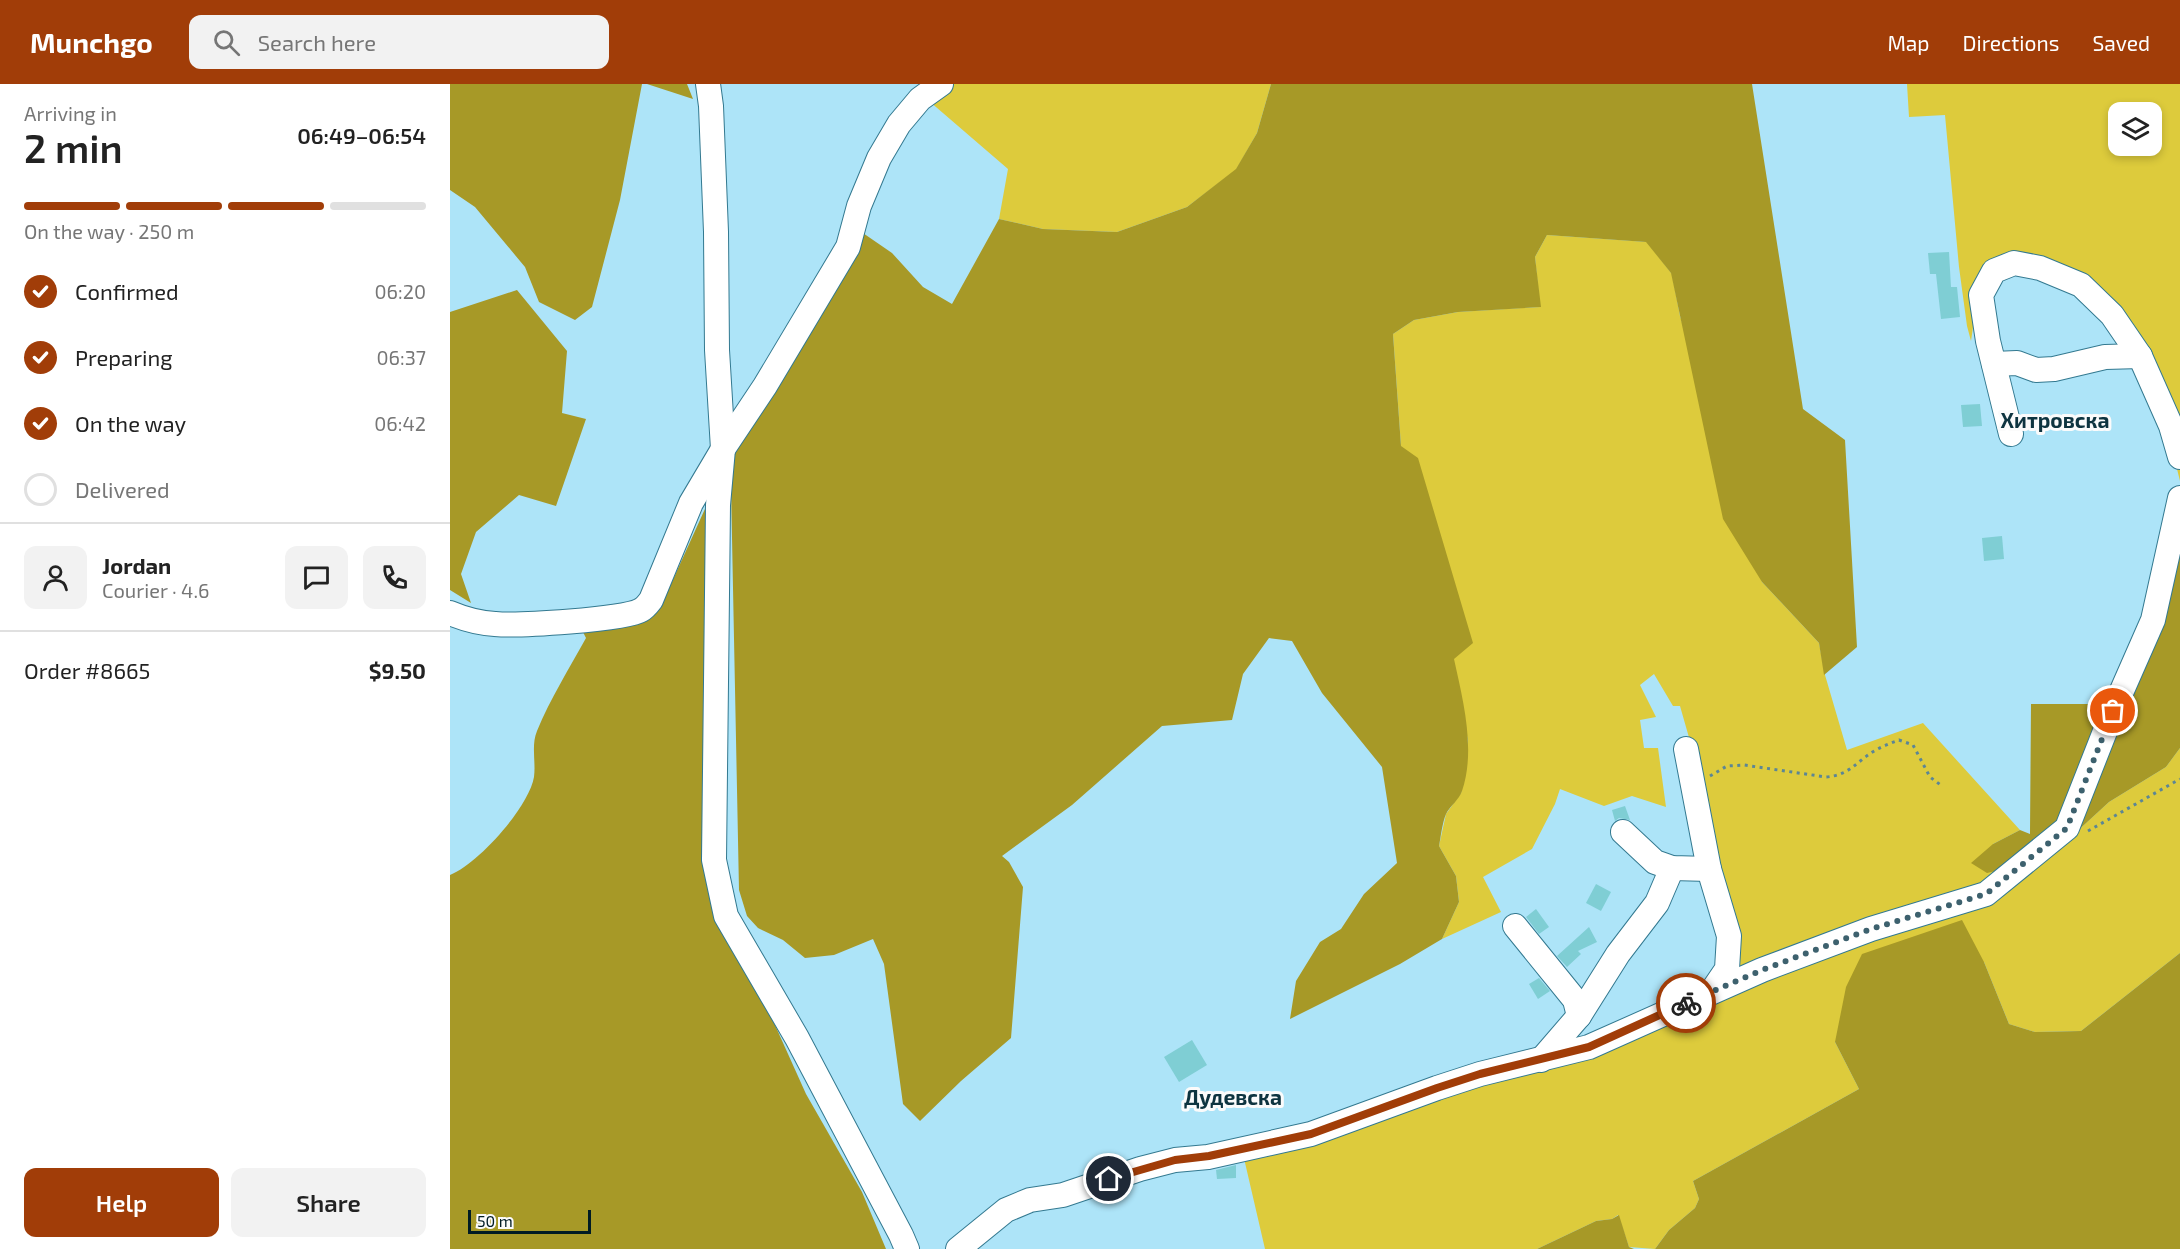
<!DOCTYPE html>
<html lang="en">
<head>
<meta charset="utf-8">
<style>
  body { margin:0; font-family:"Exo 2",sans-serif; background:#f2f2f2; color:#222; height:100vh; display:flex; flex-direction:column; font-size:22px; white-space:nowrap }
  * { box-sizing:border-box; margin:0 }
  p { font-size:20px; color:#767676 }
  .icon { flex:none; width:33px; height:33px; fill:none; stroke:currentColor; stroke-width:2; stroke-linecap:round; stroke-linejoin:round }
  .map { position:relative; flex:1; overflow:hidden }
  .side { display:flex; flex-direction:column; background:#fff; width:450px }
  .side>* { flex:none }
  .fabs { position:absolute; left:1658px; top:18px; display:grid; gap:12px }
  .fabs a { display:grid; place-items:center; width:54px; height:54px; border-radius:12px; background:#fff; box-shadow:0 3px 9px #0003; font-size:30px }
  .scale { position:absolute; left:18px; bottom:15px; width:123px; box-sizing:border-box; padding-left:6px; border:3px solid #001b24; border-top:0; font-size:16px; line-height:21px; white-space:nowrap; color:#001b24; -webkit-text-stroke:4px #fbfbfb; paint-order:stroke }
  .pin { position:absolute; display:grid; place-items:center; width:51px; height:51px; color:#fff; margin:-26px; border:3px solid #fff; border-radius:50%; box-shadow:0 2px 6px #0007 }
  .courier { position:absolute; display:grid; place-items:center; width:60px; height:60px; margin:-30px; border:4px solid #a13d08; border-radius:50%; background:#fff; color:#222; box-shadow:0 2px 8px #0007 }
  .overview em { font-style:normal; font-weight:600 }
  .overview div { display:flex; flex-direction:column-reverse }
  .overview { display:flex; align-items:center; justify-content:space-between; height:102px; padding:0 24px }
  h1 { font-size:39px; font-weight:600; line-height:45px }
  .bar { display:grid; grid-template-columns:repeat(4,1fr); gap:9px 6px; align-content:center; height:72px; padding:0 24px }
  .bar i { height:8px; border-radius:4px; background:#e0e0e0 }
  .bar .on { background:#a13d08 }
  .bar p { grid-column:span 4 }
  .line { display:flex; align-items:center; gap:15px; padding:0 24px; border-top:2px solid #e0e0e0 }
  .line div { flex:1 }
  .round { display:grid; place-items:center; flex:none; width:63px; height:63px; border-radius:12px; background:#f2f2f2 }
  ol { padding:0 24px; list-style:none }
  li { display:flex; align-items:center; gap:18px; height:66px }
  li p { margin-inline-start:auto }
  li .icon { padding:6px; border-radius:50%; background:#a13d08; color:#fff; stroke-width:4 }
  li:last-child { color:#767676 }
  li i { width:33px; height:33px; border:3px solid #e0e0e0; border-radius:50% }
  .primary-button { display:flex; gap:12px; margin-top:auto; padding:12px 24px }
  .primary-button a { flex:1; height:69px; border-radius:12px; background:#a13d08; color:#fff; font-size:24px; font-weight:600; line-height:69px; text-align:center }
  .primary-button a+a { background:#f2f2f2; color:#222 }
  header { display:flex; align-items:center; gap:36px; box-sizing:border-box; height:84px; padding:0 30px; background:#a13d08; color:#fff }
  header strong { font-size:28px }
  nav { display:flex; gap:33px; margin-inline-start:auto; font-size:21px }
  .search { width:420px; height:54px; background:#f2f2f2; display:flex; align-items:center; gap:15px; box-sizing:border-box; padding:0 21px; border-radius:12px; color:#767676; font-size:22px }
  main { display:flex; flex:1; min-height:0 }
  .map>svg:first-child { display:block }
  .green { fill:#ddcb3c; fill-rule:evenodd }
  .forest { fill:#a79927 }
  .building { fill:#7fced4 }
  .lines { fill:none; stroke-linecap:round; stroke-linejoin:round }
  .minor-casing { stroke:#337990; stroke-width:26 }
  .path { stroke:#5c8695; stroke-width:3; stroke-dasharray:3 4.5; stroke-linecap:butt }
  .minor { stroke:#fff; stroke-width:24 }
  .done { stroke:#3d616e; stroke-width:6; stroke-dasharray:0 10.8 }
  .route { stroke:#a13d08; stroke-width:8 }
  .labels { text-anchor:middle; stroke-width:6; stroke-linejoin:round; paint-order:stroke }
  .neighbourhood-label { font-size:21px; font-weight:bold; fill:#0e3440; stroke:#fbfbfb }
</style>
</head>
<body>
<header>
<strong>Munchgo</strong>
<div class="search"><svg class="icon" aria-label="search" viewBox="0 0 24 24"><circle cx="10" cy="10" r="6"/><path d="M15 15l6 6"/></svg>Search here</div>
<nav><a>Map</a><a>Directions</a><a>Saved</a></nav>
</header>
<main>
<section class="side">
<div class="overview"><div><h1>2 min</h1><p>Arriving in</p></div><em>06:49–06:54</em></div>
<div class="bar"><i class="on"></i><i class="on"></i><i class="on"></i><i></i><p>On the way · 250 m</p></div>
<ol>
<li><svg class="icon" aria-label="check" viewBox="0 0 24 24"><path d="M5 12l5 5 9-10"/></svg>Confirmed<p>06:20</p></li>
<li><svg class="icon" aria-label="check" viewBox="0 0 24 24"><path d="M5 12l5 5 9-10"/></svg>Preparing<p>06:37</p></li>
<li><svg class="icon" aria-label="check" viewBox="0 0 24 24"><path d="M5 12l5 5 9-10"/></svg>On the way<p>06:42</p></li>
<li><i></i>Delivered</li>
</ol>
<div class="line" style="height:108px"><a class="round"><svg class="icon" aria-label="person" viewBox="0 0 24 24"><circle cx="12" cy="8" r="4"/><path d="M4 21q1-7 8-7t8 7"/></svg></a><div><b>Jordan</b><p>Courier · 4.6</p></div><a class="round"><svg class="icon" aria-label="chat" viewBox="0 0 24 24"><path d="M4 5h16v11H9l-5 4z"/></svg></a><a class="round"><svg class="icon" aria-label="phone" viewBox="0 0 24 24"><path d="M5 4h4l2 5-3 2q2 4 5 5l2-3 5 2v4C11 20 4 13 5 4z"/></svg></a></div>
<div class="line" style="height:78px"><div>Order #8665</div><b>$9.50</b></div>
<div class="primary-button"><a>Help</a><a>Share</a></div>
</section>
<div class="map">
<svg width="1730" height="1165" viewBox="0 0 1730 1165">
  <rect width="100%" height="100%" fill="#ade4f8"/>
  <!-- green -->
  <g class="green">
    <path d="M504,0H821L807,49L786,86L737,123L667,148L593,145L549,135L558,85L479,17L490,6Z"/>
    <path d="M1457,0H1730V397L1706,301L1646,212L1546,184L1527,216L1521,257L1517,242L1509,183L1495,31L1459,33ZM1668,28H1701V62H1668Z"/>
    <path d="M1097,151L1197,158L1222,190L1230,232L1312,498L1369,559L1375,591L1397,666L1473,639L1570,746L1543,760L1597,775L1659,718L1716,683L1730,664V869L1631,947L1585,948L1559,940L1534,878L1385,958L1409,1005L1243,1097L1249,1115L1245,1124L1219,1146L1205,1165L1179,1163L1168,1131L1162,1135L1146,1137L1087,1165H815L793,1070L1114,972L1276,893L1242,664L1230,622H1223L1204,590L1190,601L1206,633L1190,636L1194,664H1208L1216,723L1182,712L1154,722L1110,705L1105,720L1082,765L1033,793L1051,828L992,855L1009,818L1006,792L989,762L996,730L1011,709L1016,687L1018,656L951,362L943,250L964,236L1008,228L1090,223L1085,173Z"/>
  </g>
  <!-- forest -->
  <g class="forest">
    <path d="M0,0H192L170,116L142,223L125,236L89,218L75,183L25,123L0,106Z"/>
    <path d="M197,0H237L243,15Z"/>
    <path d="M821,0H1302L1353,325L1395,356L1407,563L1374,591L1369,559L1312,498L1273,435L1221,189L1196,158L1097,151L1085,173L1091,223L1008,228L964,236L943,250L951,362L968,374L1023,559L1004,575C1013,616 1026,666 1012,707C1009,716 1000,722 996,730C992,740 991,752 989,762L1006,792L1009,818L992,855L950,880L840,935L846,897L870,858L891,845L914,810L947,779L932,683L872,609L842,557L819,554L793,590L782,636L712,642L622,721L552,772L559,778L573,803L561,954L511,997L470,1037L453,1020L434,880L423,855L384,871L355,874L333,856L308,844L297,832L289,806L281,403L284,355L410,147L442,169L473,203L502,220L549,135L593,145L667,148L737,123L786,85L807,49Z"/>
    <path d="M67,206L117,267L112,329L136,335L106,422L69,411L26,448L11,490L21,519L0,506V228Z"/>
    <path d="M259,416L255,779L280,841L356,1010L412,1108L436,1165H0V791C28,780 79,723 84,693C86,678 81,661 87,647C100,615 119,585 136,554L133,548L216,511Z"/>
    <path d="M1730,430V664L1716,683L1659,718L1597,775L1537,789L1521,779L1543,760L1570,746L1580,750L1581,620H1643L1667,611Z"/>
    <path d="M1512,836L1534,878L1559,940L1585,948L1631,947L1730,869V1165H1205L1219,1146L1245,1124L1249,1115L1243,1097L1409,1005L1385,958L1396,903L1412,870Z"/>
    <path d="M1169,1131L1179,1163L1184,1165H1087L1146,1137L1162,1135Z"/>
  </g>
  <!-- building -->
  <g class="building">
    <path d="M1499,168L1501,203H1507L1510,233L1491,235L1486,190H1480L1478,169Z"/>
    <path d="M1530,320L1532,342L1513,343L1511,321Z"/>
    <path d="M1552,452L1554,475L1534,477L1532,454Z"/>
    <path d="M1175,722L1180,736L1169,734L1165,737L1162,726Z"/>
    <path d="M1146,800L1161,808L1151,827L1136,819Z"/>
    <path d="M1086,825L1099,843L1089,850L1076,833Z"/>
    <path d="M1139,843L1147,858L1128,867L1131,870L1117,883L1107,872Z"/>
    <path d="M1089,894L1100,907L1088,915L1079,900Z"/>
    <path d="M742,956L757,981L729,998L714,973Z"/>
    <path d="M786,1081V1094L767,1095L766,1086Z"/>
  </g>
  <g class="lines">
    <defs>
      <g id="minor">
        <path d="M258,0L261,22L266,148L267,266L273,365L268,421L264,776L276,832L347,954L451,1151L457,1165"/>
        <path d="M1544,280L1567,279L1586,286L1604,285L1655,273L1690,272"/>
        <path d="M1561,350L1538,257L1531,211L1544,187L1564,179L1590,184L1631,201L1662,231L1690,272L1721,342L1730,373"/>
        <path d="M0,529C14,535 29,539 45,540C66,542 175,536 191,526C195,524 198,520 201,516L241,419L273,365L315,302L398,163L409,122L429,74L449,40L470,15L491,0"/>
        <path d="M1236,665L1259,785L1279,852L1277,885L1262,907"/>
        <path d="M1173,748L1205,778L1222,784L1259,785"/>
        <path d="M1065,842L1125,916L1129,932"/>
        <path d="M1091,976L1129,932L1168,870L1207,819L1222,784"/>
        <path d="M508,1165L556,1126L580,1116L613,1111L690,1085L725,1076L758,1073L861,1050L987,1004L1030,990L1139,963L1312,886L1421,845L1536,810L1617,744L1663,627L1703,536L1730,414"/>
      </g>
    </defs>
    <!-- minor casing -->
    <use href="#minor" class="minor-casing"/>
    <!-- path -->
    <g class="path">
      <path d="M1260,692L1277,682L1294,681L1376,693C1401,691 1406,677 1426,666C1433,662 1441,659 1449,656L1463,661L1480,693L1492,702"/>
      <path d="M1638,747L1730,695"/>
    </g>
    <!-- minor -->
    <use href="#minor" class="minor"/>
  </g>
  <g class="lines">
    <!-- done -->
    <path class="done" d="M1236,919L1312,886L1421,845L1536,810L1617,744L1663,627"/>
    <!-- route -->
    <path class="route" d="M659,1095L725,1076L759,1072L861,1050L987,1004L1030,990L1139,963L1236,919"/>
  </g>
  <g class="labels">
    <!-- neighbourhood labels -->
    <g class="neighbourhood-label">
      <text x="1605" y="344">Хитровска</text>
      <text x="783" y="1021">Дудевска</text>
    </g>
  </g>
</svg>
<div class="fabs">
<a><svg class="icon" aria-label="layers" viewBox="0 0 24 24"><path d="M12 4l9 5-9 5-9-5zM3 14l9 5 9-5"/></svg></a>
</div>
<div class="scale">50 m</div>
<div class="pin" style="left:1663px;top:627px;background:#ea580c"><svg class="icon" aria-label="bag" viewBox="0 0 24 24"><path d="M5 8h14l-1 12H6zM9 8a3 3 0 0 1 6 0"/></svg></div>
<div class="pin" style="left:659px;top:1095px;background:#1f2937"><svg class="icon" aria-label="home" viewBox="0 0 24 24"><path d="M3 11l9-7 9 7M6 9v11h12V9"/></svg></div>
<div class="courier" style="left:1236px;top:919px"><svg class="icon" aria-label="bike" viewBox="0 0 24 24"><circle cx="6" cy="16" r="4"/><circle cx="18" cy="16" r="4"/><path d="M6 16l4-8h5l3 8M10 8l3 8H6M13 5h3"/></svg></div>
</div>
</main>
</body>
</html>
